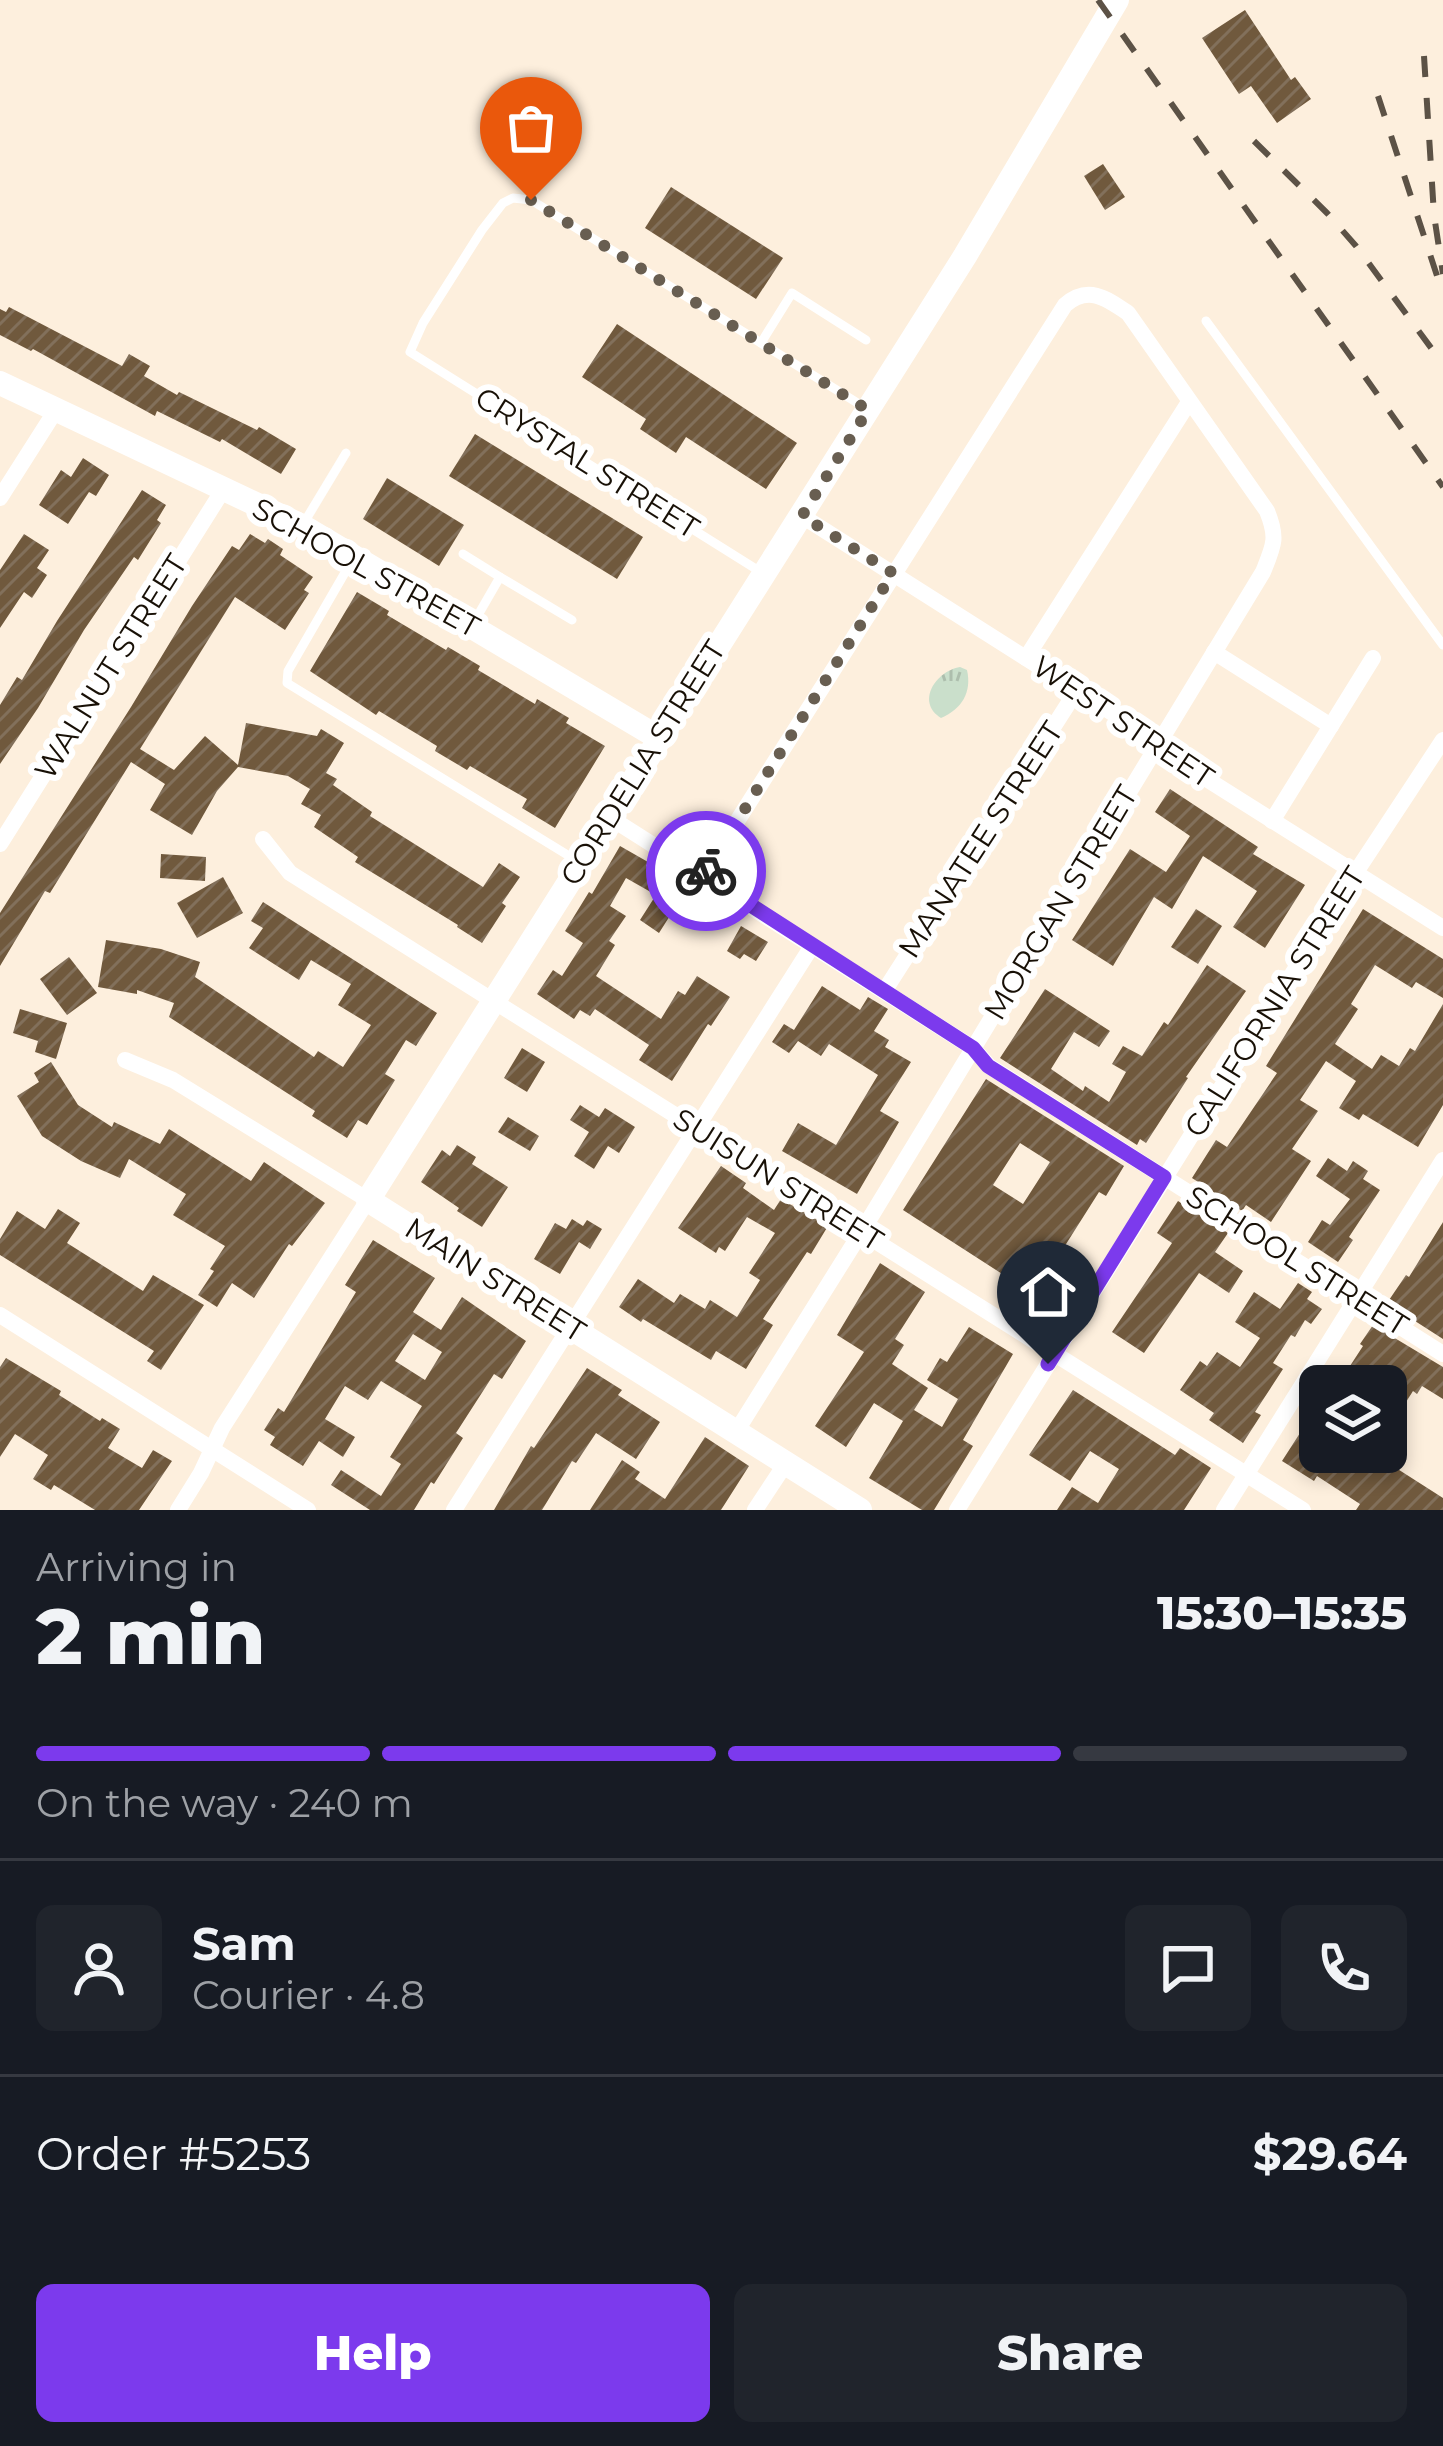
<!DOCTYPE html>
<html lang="en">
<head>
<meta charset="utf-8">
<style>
  body { margin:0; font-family:Montserrat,sans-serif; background:#20242c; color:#f1f3f6; height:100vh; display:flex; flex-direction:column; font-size:45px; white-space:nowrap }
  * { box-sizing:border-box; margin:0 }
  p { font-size:39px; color:#9ea1a6 }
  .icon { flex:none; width:66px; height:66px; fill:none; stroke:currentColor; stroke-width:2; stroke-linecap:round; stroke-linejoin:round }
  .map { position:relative; height:1510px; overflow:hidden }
  .side { display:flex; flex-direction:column; background:#171b24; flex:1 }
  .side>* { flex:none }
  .controls { position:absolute; left:1299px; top:1365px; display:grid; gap:24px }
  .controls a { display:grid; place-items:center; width:108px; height:108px; border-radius:18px; background:#171b24; box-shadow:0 6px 18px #0003; font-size:60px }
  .pin { position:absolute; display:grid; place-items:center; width:102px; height:102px; color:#fff; margin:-123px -51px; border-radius:50% 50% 50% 0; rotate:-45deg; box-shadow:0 0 12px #0007 }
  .pin .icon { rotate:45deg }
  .courier { position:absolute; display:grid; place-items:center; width:120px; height:120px; margin:-60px; border:9px solid #7c3aed; border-radius:50%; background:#fff; color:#222; box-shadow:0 3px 15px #0007 }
  .summary em { font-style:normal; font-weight:800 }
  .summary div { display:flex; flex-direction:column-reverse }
  .summary { display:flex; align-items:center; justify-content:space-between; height:204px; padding:0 36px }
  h1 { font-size:78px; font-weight:800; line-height:90px }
  .bar { display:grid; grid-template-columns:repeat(4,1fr); gap:18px 12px; align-content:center; height:144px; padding:0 36px }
  .bar i { height:15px; border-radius:9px; background:#363941 }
  .bar .on { background:#7c3aed }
  .bar p { grid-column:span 4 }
  .line { display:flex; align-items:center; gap:30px; padding:0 36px; border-top:3px solid #363941 }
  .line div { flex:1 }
  .round { display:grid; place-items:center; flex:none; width:126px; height:126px; border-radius:18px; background:#20242c }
  .button { display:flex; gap:24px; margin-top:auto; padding:24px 36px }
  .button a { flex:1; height:138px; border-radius:18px; background:#7c3aed; color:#fff; font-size:48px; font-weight:800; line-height:138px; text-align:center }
  .button a+a { background:#20242c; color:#f1f3f6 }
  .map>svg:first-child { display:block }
  .park { fill:url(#park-tufts) }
  .building { fill:url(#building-hatch); fill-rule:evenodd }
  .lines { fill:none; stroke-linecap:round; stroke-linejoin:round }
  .lane { stroke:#fff; stroke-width:9 }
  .street { stroke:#fff; stroke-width:16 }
  .secondary { stroke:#fff; stroke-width:24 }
  .rail { stroke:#5c5246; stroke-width:6; stroke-dasharray:21 21; stroke-linecap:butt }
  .done { stroke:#685e51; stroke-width:12; stroke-dasharray:0 21.6 }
  .route { stroke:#7c3aed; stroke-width:15 }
  .labels { text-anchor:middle; stroke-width:12; stroke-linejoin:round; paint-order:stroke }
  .street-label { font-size:30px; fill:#181006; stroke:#fff }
</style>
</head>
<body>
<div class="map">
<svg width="1443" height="1510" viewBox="0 0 1443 1510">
  <defs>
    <pattern id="park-tufts" width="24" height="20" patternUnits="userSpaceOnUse" patternTransform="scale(3)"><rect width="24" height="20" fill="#cadfcb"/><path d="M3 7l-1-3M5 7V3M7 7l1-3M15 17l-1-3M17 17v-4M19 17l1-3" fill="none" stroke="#adbead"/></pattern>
    <pattern id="building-hatch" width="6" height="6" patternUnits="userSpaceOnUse" patternTransform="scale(3)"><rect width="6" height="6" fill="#70593d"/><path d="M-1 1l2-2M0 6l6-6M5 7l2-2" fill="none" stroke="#82705b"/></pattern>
  </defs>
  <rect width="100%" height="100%" fill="#fdefdd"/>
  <!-- park -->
  <path class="park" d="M960,667L967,670C972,692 962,709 941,718C915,702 936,671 960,667Z"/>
  <!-- building -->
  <g class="building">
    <path d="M1245,10L1291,80L1295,77L1311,99L1277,123L1251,86L1239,94L1202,38Z"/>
    <path d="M1103,164L1125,197L1105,210L1084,176Z"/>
    <path d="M671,187L783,258L756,299L645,228Z"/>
    <path d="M9,307L122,366L129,354L150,366L144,376L177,395L179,392L257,430L259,427L296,449L281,474L222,439L220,442L157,411L155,416L33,349L31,351L0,335V309L6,312Z"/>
    <path d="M617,324L797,443L766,489L686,437L676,453L640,429L646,419L582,377Z"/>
    <path d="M475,434L643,537L617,579L449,476Z"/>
    <path d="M83,458L109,475L96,496L89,492L68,524L39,505L61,470L71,477Z"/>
    <path d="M387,478L464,525L439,566L363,519Z"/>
    <path d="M142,490L166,505L157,520L161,523L138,560L134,557L84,630L38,708L0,764V705L17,677L22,680L57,621Z"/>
    <path d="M24,534L49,550L37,568L47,575L32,598L24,592L0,628V570Z"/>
    <path d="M250,534L265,543L268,539L283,549L280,555L313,577L304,590L309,593L285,630L235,597L140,749L174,770L205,736L238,765L246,723L317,736L321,729L344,743L326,773L337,779L333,785L372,812L370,816L483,887L499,863L520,877L502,903L506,906L482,943L457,927L458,925L355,862L358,857L314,827L321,815L301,804L310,789L288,776L238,767L217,791L192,835L150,810L165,784L131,762L50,893L45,891L0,966V913L131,707L192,606L232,546L239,550Z"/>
    <path d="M357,592L389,611L387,615L446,650L448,647L480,666L478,670L535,704L537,699L569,718L566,723L605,746L555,828L522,808L527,799L470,766L467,770L435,751L437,746L379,711L376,715L310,671Z"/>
    <path d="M1170,789L1258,847L1253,854L1305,885L1265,948L1233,927L1257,891L1203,856L1172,909L1154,897L1113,966L1072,940L1130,849L1166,872L1190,836L1155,812Z"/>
    <path d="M620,846L648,862L646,866L685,892L659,933L640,920L656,895L626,878L610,906L626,916L609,941L615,945L596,976L661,1019L678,991L685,995L697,976L730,997L711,1026L708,1024L672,1081L639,1060L649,1045L595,1009L590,1016L580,1010L574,1019L537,994L553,970L562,976L583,943L565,931L589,892L592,894Z"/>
    <path d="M161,854L206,857L205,881L160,878Z"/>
    <path d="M223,877L243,913L197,938L177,903Z"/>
    <path d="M263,902L437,1013L416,1046L406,1040L385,1074L395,1080L367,1125L358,1120L347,1138L312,1116L315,1111L169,1017L174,1003L137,990V994L98,987L106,940L161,949L200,962L195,977L314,1057L318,1051L343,1067L371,1025L338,1005L351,984L311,960L299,980L249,948L263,928L251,921Z"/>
    <path d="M1196,909L1222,926L1198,964L1171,947Z"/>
    <path d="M1363,909L1443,959V998L1416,982L1412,988L1375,965L1351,1004L1358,1009L1335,1044L1372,1069L1381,1055L1399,1066L1410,1048L1415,1051L1443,1004V1105L1418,1147L1363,1114L1359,1120L1339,1108L1356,1081L1326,1061L1300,1100L1318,1111L1292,1149L1311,1161L1271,1222L1246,1205L1242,1211L1192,1178L1216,1140L1227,1147L1277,1073L1266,1066Z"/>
    <path d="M741,926L768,942L756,961L744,954L740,959L727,951Z"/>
    <path d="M69,957L97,993L67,1015L40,979Z"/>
    <path d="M1207,965L1246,991L1186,1077L1188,1078L1146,1143L1140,1139L1137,1145L1000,1058L1045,989L1110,1031L1099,1047L1074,1032L1051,1069L1083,1091L1085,1086L1109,1102L1126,1072L1112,1064L1123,1046L1142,1056L1164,1022L1168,1025Z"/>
    <path d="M822,986L860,1010L868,997L888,1009L874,1031L889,1040L885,1047L911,1062L880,1111L899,1122L857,1194L782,1151L798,1123L836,1145L878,1075L829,1044L821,1056L798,1041L789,1053L772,1042L784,1024L794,1030Z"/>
    <path d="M20,1009L67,1023L56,1059L35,1052L38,1041L13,1033Z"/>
    <path d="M522,1048L545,1062L527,1092L504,1078Z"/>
    <path d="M51,1062L78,1105L112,1127L114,1122L160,1144L169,1129L251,1181L264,1162L325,1203L292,1246L289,1244L254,1298L232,1283L217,1307L198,1295L214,1271L210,1269L225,1246L173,1215L186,1194L129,1159L120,1178L81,1161L42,1136L17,1096L39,1082L34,1073Z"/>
    <path d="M986,1079L1124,1166L1106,1196L1099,1192L1061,1252L1077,1263L1055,1296L1040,1286L1024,1310L1000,1294L1010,1279L903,1210ZM1020,1143L1050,1162L1023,1204L993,1185Z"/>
    <path d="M580,1105L599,1117L605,1108L635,1127L619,1153L608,1146L594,1169L574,1156L589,1132L570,1120Z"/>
    <path d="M508,1117L539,1136L530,1151L498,1132Z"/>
    <path d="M457,1145L476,1157L472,1164L508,1187L482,1227L457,1211L459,1208L421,1182L442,1150L450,1156Z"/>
    <path d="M1328,1158L1347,1171L1353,1161L1368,1171L1363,1179L1380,1190L1349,1237L1353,1240L1338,1262L1308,1242L1322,1220L1330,1225L1350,1199L1316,1176Z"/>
    <path d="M721,1166L746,1183L743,1188L774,1210L781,1199L828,1226L811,1254L807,1252L763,1319L773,1325L746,1369L716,1351L711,1360L643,1319L641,1322L619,1307L638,1279L674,1303L680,1294L705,1309L710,1300L737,1317L760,1280L749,1273L775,1233L747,1217L725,1251L719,1247L716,1253L678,1228Z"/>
    <path d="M1178,1201L1228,1233L1215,1252L1243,1271L1229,1293L1199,1273L1144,1353L1112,1332L1172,1243L1157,1233Z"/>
    <path d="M58,1209L80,1223L67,1243L143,1291L153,1275L204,1305L161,1370L147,1361L154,1351L0,1255V1239L17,1211L45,1229Z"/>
    <path d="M572,1219L583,1226L587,1220L602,1229L590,1249L579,1242L560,1274L534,1259L555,1223L566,1229Z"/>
    <path d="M1443,1222V1339L1387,1303L1406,1275L1409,1277Z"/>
    <path d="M373,1240L435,1278L413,1312L441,1330L462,1297L526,1341L502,1379L494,1374L456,1433L463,1438L434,1484L431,1482L414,1510H370L331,1485L341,1470L381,1496L401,1464L390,1457L422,1406L381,1381L368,1400L345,1386L325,1419L355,1437L343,1457L319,1441L303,1466L270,1445L275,1437L264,1430L278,1408L284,1412L356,1292L345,1285ZM413,1334L442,1352L425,1380L395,1361Z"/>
    <path d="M880,1263L925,1292L895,1339L904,1345L892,1364L928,1388L914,1410L942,1427L958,1399L927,1380L940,1358L947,1362L969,1327L1013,1354L963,1440L973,1446L934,1510H922L869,1478L903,1421L874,1403L846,1447L815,1426L864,1352L837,1335Z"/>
    <path d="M1298,1283L1312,1292L1307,1299L1322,1309L1311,1324L1305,1320L1295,1337L1291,1335L1273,1363L1283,1369L1255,1412L1261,1415L1243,1443L1209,1420L1214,1413L1180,1390L1200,1361L1207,1366L1217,1352L1240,1367L1260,1338L1235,1322L1254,1292L1280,1309Z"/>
    <path d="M1373,1325L1443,1367V1399L1422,1386L1417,1394L1413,1391L1386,1434V1386H1337L1363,1346L1360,1344Z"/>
    <path d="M6,1358L61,1391L59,1395L100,1421L102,1418L120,1429L108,1448L142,1468L153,1450L172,1461L139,1510H95L54,1485L51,1490L33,1479L48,1455L15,1434L0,1457V1367Z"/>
    <path d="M587,1368L622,1390L618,1395L660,1422L636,1459L596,1433L576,1463L572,1461L542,1510H494L531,1446L534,1448Z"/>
    <path d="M1073,1390L1175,1455L1180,1448L1211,1468L1184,1510H1057L1072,1487L1098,1503L1119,1469L1090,1451L1070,1481L1029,1455Z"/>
    <path d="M1320,1402V1452H1371L1443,1498V1510H1356L1360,1504L1317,1476L1314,1481L1282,1461Z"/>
    <path d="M705,1437L749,1466L721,1510H590L622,1460L640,1472L635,1479L665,1499Z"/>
  </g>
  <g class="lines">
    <!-- lane -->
    <g class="lane">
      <path d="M1206,321L1443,645"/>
      <path d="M761,343L792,293L866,340"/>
      <path d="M302,526L346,453"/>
      <path d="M463,554L500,577L474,622"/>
      <path d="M354,557L288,671L287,683L579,862"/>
      <path d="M764,574L410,352L423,323L482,230L503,203L513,198L531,200L864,407"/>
      <path d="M500,577L572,620"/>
    </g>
    <!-- street -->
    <g class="street">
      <path d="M0,498L56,410"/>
      <path d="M802,516L1158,742L1178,761L1443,928"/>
      <path d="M1214,652L1331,726"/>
      <path d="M1026,658L1189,402"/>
      <path d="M609,817L973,1048L989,1066L1443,1354"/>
      <path d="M1272,821L1373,658"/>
      <path d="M263,839L290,873L1303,1510"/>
      <path d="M0,844L223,490"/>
      <path d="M703,875L1065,305C1088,285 1106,298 1128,313L1267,511C1278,538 1274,545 1263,572L870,1218L736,1432"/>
      <path d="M885,990L1077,690"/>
      <path d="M125,1060L173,1080L368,1200L222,1428L201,1473L178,1510"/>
      <path d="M0,1315L308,1510"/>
      <path d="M454,1510L812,946"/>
      <path d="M755,1510L786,1463"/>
      <path d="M957,1510L1356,872L1443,740"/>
      <path d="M1224,1510L1443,1160"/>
    </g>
    <!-- secondary -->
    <g class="secondary">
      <path d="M0,383L302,526L659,738"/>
      <path d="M860,1510L368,1200L965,256L1117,0"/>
    </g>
    <!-- rail -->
    <g class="rail">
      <path d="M1098,0L1443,487"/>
      <path d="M1424,56L1434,215L1443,274"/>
      <path d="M1378,96L1443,294"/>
      <path d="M1254,141L1327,213L1356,246L1443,364"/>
    </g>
  </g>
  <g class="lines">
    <!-- done -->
    <path class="done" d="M531,200L868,410L802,516L893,573L706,871"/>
    <!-- route -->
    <path class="route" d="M706,871L704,875L962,1041L973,1048L988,1066L1164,1177L1048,1364"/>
  </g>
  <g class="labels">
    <!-- street labels -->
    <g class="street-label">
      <text transform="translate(587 463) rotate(32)" y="10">CRYSTAL STREET</text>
      <text transform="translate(366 568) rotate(29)" y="10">SCHOOL STREET</text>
      <text transform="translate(111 667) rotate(-58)" y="10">WALNUT STREET</text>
      <text transform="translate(1123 722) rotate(34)" y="10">WEST STREET</text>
      <text transform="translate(643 763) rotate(-58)" y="10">CORDELIA STREET</text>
      <text transform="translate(981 840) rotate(-57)" y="10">MANATEE STREET</text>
      <text transform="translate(1061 903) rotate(-59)" y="10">MORGAN STREET</text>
      <text transform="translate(1275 1002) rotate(-58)" y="10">CALIFORNIA STREET</text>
      <text transform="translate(778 1180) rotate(32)" y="10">SUISUN STREET</text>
      <text transform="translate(1297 1261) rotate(32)" y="10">SCHOOL STREET</text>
      <text transform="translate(495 1280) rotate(32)" y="10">MAIN STREET</text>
    </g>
  </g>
</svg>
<div class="controls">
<a><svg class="icon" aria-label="layers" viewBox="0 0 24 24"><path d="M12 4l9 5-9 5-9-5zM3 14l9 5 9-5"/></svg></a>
</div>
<div class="pin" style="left:531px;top:200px;background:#ea580c"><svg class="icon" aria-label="bag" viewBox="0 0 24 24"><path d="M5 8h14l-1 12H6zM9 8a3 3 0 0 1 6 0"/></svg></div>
<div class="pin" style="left:1048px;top:1364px;background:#1f2937"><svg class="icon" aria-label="home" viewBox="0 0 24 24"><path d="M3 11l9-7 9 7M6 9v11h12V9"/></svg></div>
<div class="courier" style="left:706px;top:871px"><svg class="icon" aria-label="bike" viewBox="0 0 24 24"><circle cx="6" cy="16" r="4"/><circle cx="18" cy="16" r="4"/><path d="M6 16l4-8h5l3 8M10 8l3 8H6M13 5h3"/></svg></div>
</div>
<section class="side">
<div class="summary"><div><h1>2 min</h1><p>Arriving in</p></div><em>15:30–15:35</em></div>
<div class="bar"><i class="on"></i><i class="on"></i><i class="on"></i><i></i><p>On the way · 240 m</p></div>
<div class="line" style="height:216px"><a class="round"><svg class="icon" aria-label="person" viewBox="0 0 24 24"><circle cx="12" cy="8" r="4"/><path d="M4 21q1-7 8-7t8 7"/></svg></a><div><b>Sam</b><p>Courier · 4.8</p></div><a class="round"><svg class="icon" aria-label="chat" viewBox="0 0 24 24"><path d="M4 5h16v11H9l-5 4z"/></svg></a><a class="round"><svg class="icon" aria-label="phone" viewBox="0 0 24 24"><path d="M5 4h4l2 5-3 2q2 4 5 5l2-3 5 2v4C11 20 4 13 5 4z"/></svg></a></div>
<div class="line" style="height:156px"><div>Order #5253</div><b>$29.64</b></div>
<div class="button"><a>Help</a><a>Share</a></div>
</section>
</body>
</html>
